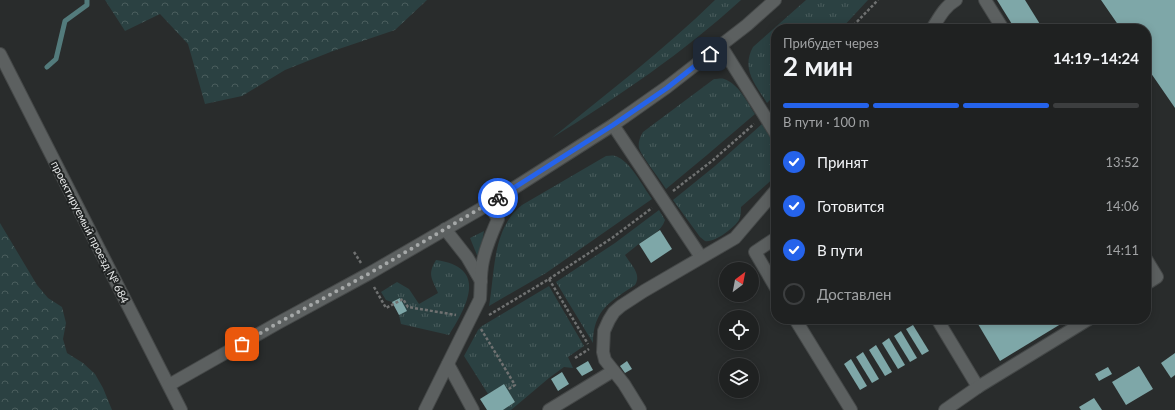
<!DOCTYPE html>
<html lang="ru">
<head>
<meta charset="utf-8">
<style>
  body { margin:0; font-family:Lato,sans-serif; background:#27292a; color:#f1f3f6; height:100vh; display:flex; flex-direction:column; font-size:15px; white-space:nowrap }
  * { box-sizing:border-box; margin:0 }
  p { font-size:13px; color:#a1a3a5 }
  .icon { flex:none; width:22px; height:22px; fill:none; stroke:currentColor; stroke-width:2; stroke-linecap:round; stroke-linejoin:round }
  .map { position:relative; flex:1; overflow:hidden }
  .drawer { position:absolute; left:771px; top:24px; width:380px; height:300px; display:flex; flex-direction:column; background:#1f2121; border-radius:16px; box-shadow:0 2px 10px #0003,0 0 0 1px #3c3e3f }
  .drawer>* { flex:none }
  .needle { width:26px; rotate:32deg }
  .tools { position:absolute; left:719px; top:262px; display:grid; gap:8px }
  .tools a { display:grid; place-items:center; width:40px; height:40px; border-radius:50%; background:#1f2121; box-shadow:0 2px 10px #0003,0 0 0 1px #3c3e3f; font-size:20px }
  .pin { position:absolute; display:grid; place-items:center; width:34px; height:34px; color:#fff; margin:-17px; border-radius:8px; box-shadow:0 2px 6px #0006 }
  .courier { position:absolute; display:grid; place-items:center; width:40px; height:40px; margin:-20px; border:3px solid #2563eb; border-radius:50%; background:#fff; color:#222; box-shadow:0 1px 5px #0007 }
  .overview em { font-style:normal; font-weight:700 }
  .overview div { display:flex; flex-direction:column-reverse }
  .overview { display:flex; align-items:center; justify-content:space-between; height:68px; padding:0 12px }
  h1 { font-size:26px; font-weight:700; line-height:30px }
  .bar { display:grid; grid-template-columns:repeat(4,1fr); gap:6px 4px; align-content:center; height:48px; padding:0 12px }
  .bar i { height:5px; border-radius:3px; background:#3c3e3f }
  .bar .selected { background:#2563eb }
  .bar p { grid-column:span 4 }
  ol { padding:0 12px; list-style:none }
  li { display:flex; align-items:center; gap:12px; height:44px }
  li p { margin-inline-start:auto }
  li .icon { padding:4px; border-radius:50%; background:#2563eb; color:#fff; stroke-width:4 }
  li:last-child { color:#a1a3a5 }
  li i { width:22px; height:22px; border:2px solid #3c3e3f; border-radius:50% }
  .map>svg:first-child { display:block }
  .grass { fill:url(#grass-tufts) }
  .forest { fill:url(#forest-crowns) }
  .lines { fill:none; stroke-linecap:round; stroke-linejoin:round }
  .stream { stroke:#537b7c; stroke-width:5 }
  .building { fill:#7ea7a8 }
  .minor-casing { stroke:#454848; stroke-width:14 }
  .path { stroke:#6f7171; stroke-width:2.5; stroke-dasharray:3 2; stroke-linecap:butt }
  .minor { stroke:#5c6060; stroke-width:12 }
  .done { stroke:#a5a8a8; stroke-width:4; stroke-dasharray:0 7.2 }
  .route { stroke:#2563eb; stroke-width:5 }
  .labels { text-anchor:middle; stroke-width:4; stroke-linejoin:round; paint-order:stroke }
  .street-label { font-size:11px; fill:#e8eaea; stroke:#202323 }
</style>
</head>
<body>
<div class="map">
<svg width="1175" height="410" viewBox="0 0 1175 410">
  <defs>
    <pattern id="grass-tufts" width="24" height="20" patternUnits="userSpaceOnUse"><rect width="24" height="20" fill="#2b4142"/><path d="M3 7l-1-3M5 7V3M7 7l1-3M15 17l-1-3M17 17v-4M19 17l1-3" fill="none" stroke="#4a5d5d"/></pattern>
    <pattern id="forest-crowns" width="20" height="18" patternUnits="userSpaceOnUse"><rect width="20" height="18" fill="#2b4142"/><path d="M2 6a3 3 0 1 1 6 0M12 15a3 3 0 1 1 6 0" fill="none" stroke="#4a5d5d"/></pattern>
  </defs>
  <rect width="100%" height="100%" fill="#292c2c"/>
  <!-- grass -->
  <g class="grass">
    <path d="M715,0H741C683,53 619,96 552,138C607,93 664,50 715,0Z"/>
    <path d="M806,0H868L841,29H776V94L767,103C755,84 741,69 753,47Z"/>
    <path d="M714,79C718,79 722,78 724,79C739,84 747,102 755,114L707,155L666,189C660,179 642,157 639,148C638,142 640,137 643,132Z"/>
    <path d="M762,124L776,146V176L741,207C741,211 741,216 739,220C735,227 715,243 705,241C703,240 702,238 700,237L673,200L715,166Z"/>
    <path d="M606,156C609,156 612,155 615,156C630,160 643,187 652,199L546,273L489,306C495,273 492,228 522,205Z"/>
    <path d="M659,210L665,220C661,232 650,236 640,243C635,247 630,251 625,255C631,265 642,274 635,285C611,301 593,310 593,343L556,282L615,243Z"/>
    <path d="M484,231L479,260L470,238Z"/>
    <path d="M436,260C488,267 468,305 449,335L401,324L399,315L400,298L392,302L386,300L381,292L397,282L409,289L419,304L438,293C432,278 427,275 436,260Z"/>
    <path d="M549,286L584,346L568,357L573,368L564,367L549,378L511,410H503L515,402L504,384L488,394L464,356L478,330L482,326Z"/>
  </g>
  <!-- forest -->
  <g class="forest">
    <path d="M105,0H427L395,30L333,51L285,70L242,96L205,104L188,44L160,14L125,31Z"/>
    <path d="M0,223L37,285L48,298L62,307L66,323L63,339L67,353L83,363L95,374L103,388L112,410H0Z"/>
  </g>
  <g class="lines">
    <!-- stream -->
    <path class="stream" d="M47,67L56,59L65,21L87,5V0"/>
  </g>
  <!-- building -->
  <g class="building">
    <path d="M997,0H1025L1043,29H1015Z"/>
    <path d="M1101,0H1175V108L1146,66V29H1121Z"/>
    <path d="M660,230L672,249L651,263L639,244Z"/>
    <path d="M400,298L407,311L399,315L392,302Z"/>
    <path d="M975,319H1069L1000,361Z"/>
    <path d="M913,325L929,351L922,355L906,329Z"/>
    <path d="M901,331L917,358L910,362L894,336Z"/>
    <path d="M889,338L905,365L898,369L882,343Z"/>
    <path d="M876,345L892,372L885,376L869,350Z"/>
    <path d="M863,352L879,379L872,383L856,357Z"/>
    <path d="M1175,353V375L1171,378L1161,363Z"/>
    <path d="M851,359L867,386L860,390L844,364Z"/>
    <path d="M588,361L593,370L582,376L576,368Z"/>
    <path d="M627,361L632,369L625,373L620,366Z"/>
    <path d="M1139,366L1153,389L1126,405L1112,382Z"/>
    <path d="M1108,367L1112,374L1099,381L1095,374Z"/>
    <path d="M562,372L569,384L558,391L551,379Z"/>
    <path d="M504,384L515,402L503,410H487L480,399Z"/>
    <path d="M1094,398L1102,410H1081L1079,407Z"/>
  </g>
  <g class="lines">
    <defs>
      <g id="minor">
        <path d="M985,0L1003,29"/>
        <path d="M932,29C939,18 944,7 956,0"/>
        <path d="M721,46L776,134"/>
        <path d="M0,54L181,410"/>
        <path d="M613,125L701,257"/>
        <path d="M445,229L467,257L481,281"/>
        <path d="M776,238L755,252L776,288"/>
        <path d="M1146,259L1157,277L1146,284"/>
        <path d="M795,319L851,410"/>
        <path d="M937,319L978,387"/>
        <path d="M448,364L473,410"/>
        <path d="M169,385L278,323L370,273L489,204L613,125L667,87L747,25L775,0"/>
        <path d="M425,410L480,299C481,287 480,274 483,261C486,246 492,233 498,219L489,204"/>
        <path d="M549,410L613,371"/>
        <path d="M640,410L624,384L605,360L603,352L604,331L609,320L614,312L621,306L644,291L735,238L776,190"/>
        <path d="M945,410L978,387L1089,319"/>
      </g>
    </defs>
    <!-- minor casing -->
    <use href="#minor" class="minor-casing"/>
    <!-- path -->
    <g class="path">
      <path d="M850,29L878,0"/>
      <path d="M673,191L712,161L754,124"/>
      <path d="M354,252L361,263"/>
      <path d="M549,279L588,344"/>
      <path d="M374,287L386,308L403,299L408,307L456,315"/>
      <path d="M489,315L549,279L612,238L652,208"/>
      <path d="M481,329L515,385L507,390"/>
      <path d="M575,358L589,349"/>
    </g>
    <!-- minor -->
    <use href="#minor" class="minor"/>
  </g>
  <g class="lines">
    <!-- done -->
    <path class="done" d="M242,344L278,323L370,273L498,198"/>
    <!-- route -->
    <path class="route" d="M498,198L613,125L667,88L710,54"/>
  </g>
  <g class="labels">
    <!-- street labels -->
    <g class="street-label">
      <text transform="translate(90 232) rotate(63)" y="4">проектируемый проезд № 684</text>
    </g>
  </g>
</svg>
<div class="tools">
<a><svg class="needle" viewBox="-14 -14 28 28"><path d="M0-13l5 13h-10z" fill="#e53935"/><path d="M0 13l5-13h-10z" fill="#a1a3a5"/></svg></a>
<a><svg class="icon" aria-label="locate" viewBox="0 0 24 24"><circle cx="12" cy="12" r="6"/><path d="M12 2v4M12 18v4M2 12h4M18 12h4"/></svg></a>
<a><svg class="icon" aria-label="layers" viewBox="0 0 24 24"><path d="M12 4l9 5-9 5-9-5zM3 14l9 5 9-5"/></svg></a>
</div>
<div class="pin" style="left:242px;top:344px;background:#ea580c"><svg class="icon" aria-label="bag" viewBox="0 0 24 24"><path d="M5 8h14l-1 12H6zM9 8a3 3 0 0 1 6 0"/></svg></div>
<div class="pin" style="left:710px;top:54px;background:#1f2937"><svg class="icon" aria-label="home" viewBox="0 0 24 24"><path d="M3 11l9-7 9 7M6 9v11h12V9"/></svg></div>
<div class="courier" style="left:498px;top:198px"><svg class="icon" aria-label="bike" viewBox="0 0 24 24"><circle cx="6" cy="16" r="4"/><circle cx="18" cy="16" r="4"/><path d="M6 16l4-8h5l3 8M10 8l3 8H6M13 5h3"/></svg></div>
<section class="drawer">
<div class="overview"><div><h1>2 мин</h1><p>Прибудет через</p></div><em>14:19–14:24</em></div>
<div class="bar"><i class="selected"></i><i class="selected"></i><i class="selected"></i><i></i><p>В пути · 100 m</p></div>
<ol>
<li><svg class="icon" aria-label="check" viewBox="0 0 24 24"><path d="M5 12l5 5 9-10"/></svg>Принят<p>13:52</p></li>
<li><svg class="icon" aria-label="check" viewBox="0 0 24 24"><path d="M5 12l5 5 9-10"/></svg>Готовится<p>14:06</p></li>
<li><svg class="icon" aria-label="check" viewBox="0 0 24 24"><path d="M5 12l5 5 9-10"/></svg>В пути<p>14:11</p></li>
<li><i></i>Доставлен</li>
</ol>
</section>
</div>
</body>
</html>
